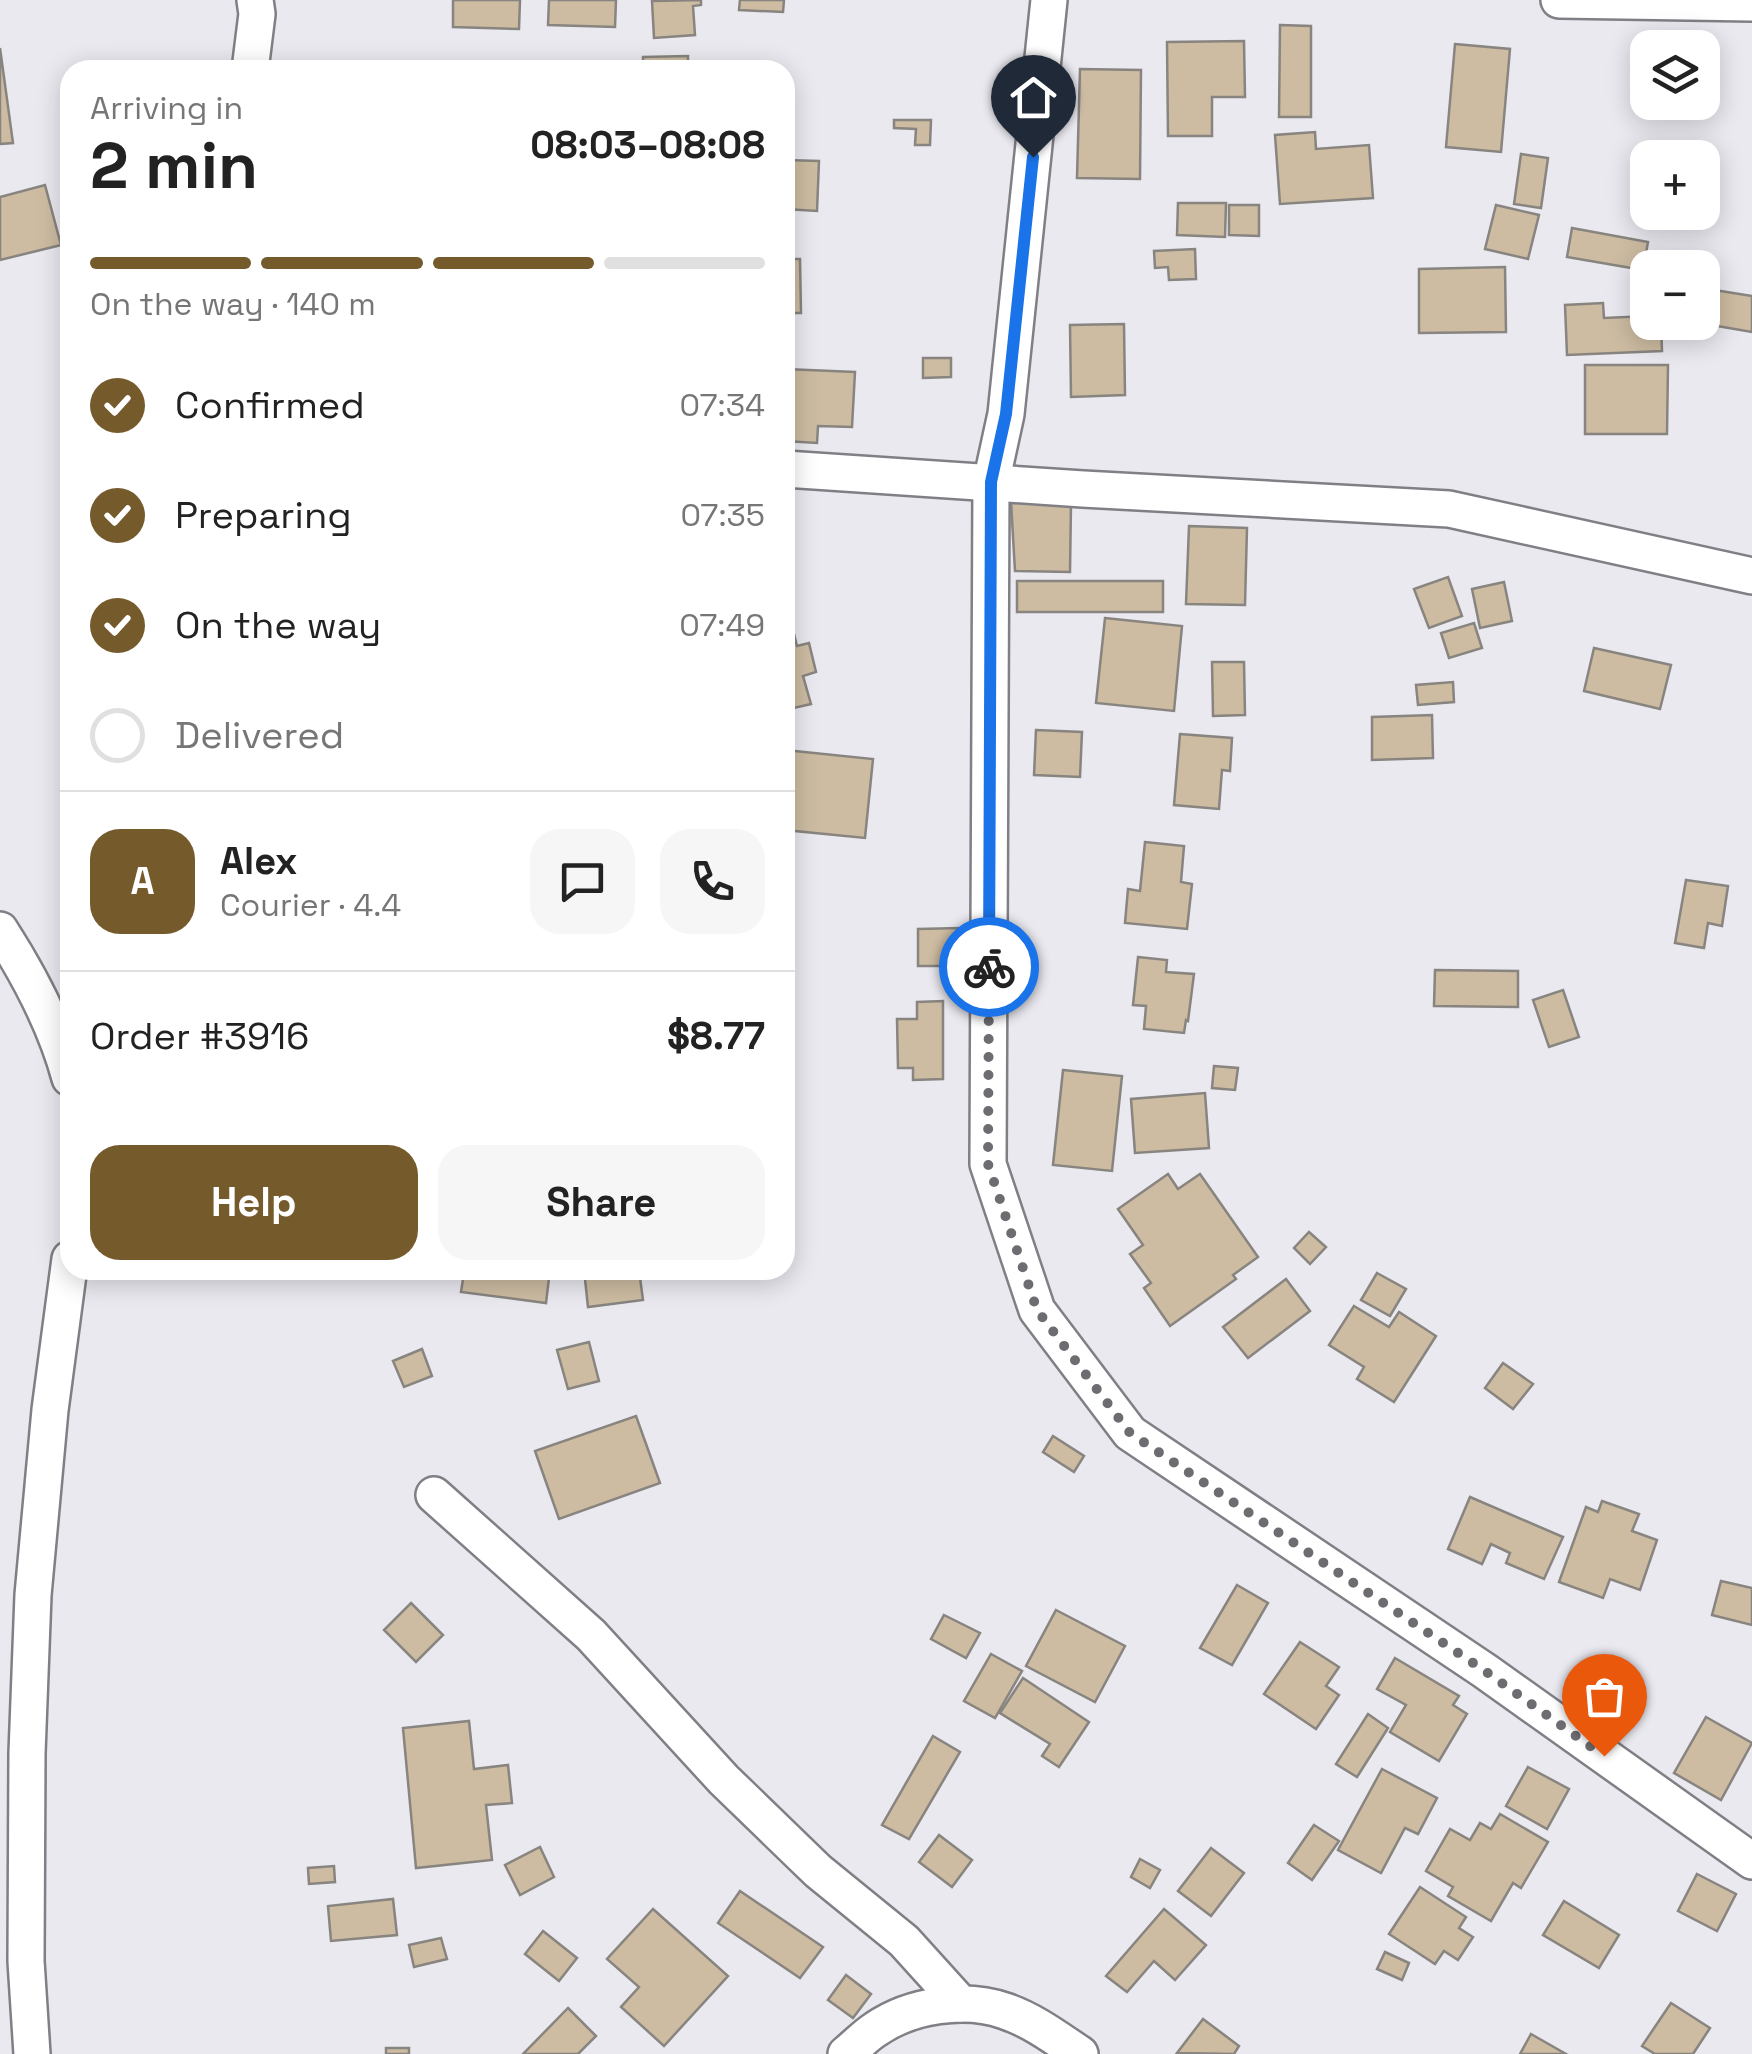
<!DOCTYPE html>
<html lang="en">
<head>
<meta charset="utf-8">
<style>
  body { margin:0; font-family:"Space Grotesk",sans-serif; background:#f6f6f6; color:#222; height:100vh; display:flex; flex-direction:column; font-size:38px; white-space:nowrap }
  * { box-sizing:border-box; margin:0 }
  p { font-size:32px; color:#767676 }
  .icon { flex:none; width:55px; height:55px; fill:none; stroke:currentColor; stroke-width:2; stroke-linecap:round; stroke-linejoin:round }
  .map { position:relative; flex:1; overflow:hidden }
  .panel { position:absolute; left:60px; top:60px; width:735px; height:1220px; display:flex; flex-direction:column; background:#fff; border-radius:30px; box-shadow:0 5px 25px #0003 }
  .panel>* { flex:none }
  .fabs { position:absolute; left:1630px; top:30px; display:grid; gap:20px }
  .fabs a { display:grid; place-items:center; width:90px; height:90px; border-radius:20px; background:#fff; box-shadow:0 5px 25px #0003; font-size:50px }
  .pin { position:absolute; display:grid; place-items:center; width:85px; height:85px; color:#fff; margin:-102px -42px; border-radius:50% 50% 50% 0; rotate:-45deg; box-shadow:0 0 10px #0007 }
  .pin .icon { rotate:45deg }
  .courier { position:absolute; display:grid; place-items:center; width:100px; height:100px; margin:-50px; border:8px solid #1a73e8; border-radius:50%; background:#fff; color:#222; box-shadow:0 2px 12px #0007 }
  .head em { font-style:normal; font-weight:800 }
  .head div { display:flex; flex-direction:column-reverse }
  .head { display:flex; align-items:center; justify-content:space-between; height:170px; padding:0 30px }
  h1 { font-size:65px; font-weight:800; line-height:75px }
  .bar { display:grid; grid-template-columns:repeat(4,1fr); gap:15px 10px; align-content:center; height:120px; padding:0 30px }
  .bar i { height:12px; border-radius:8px; background:#e0e0e0 }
  .bar .on { background:#755a2c }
  .bar p { grid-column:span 4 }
  .line { display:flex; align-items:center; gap:25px; padding:0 30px; border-top:2px solid #e0e0e0 }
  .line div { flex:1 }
  .round { display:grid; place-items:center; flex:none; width:105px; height:105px; border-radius:30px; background:#f6f6f6 }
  ol { padding:0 30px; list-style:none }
  li { display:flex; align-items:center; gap:30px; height:110px }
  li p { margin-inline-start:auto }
  li .icon { padding:10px; border-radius:50%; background:#755a2c; color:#fff; stroke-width:4 }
  li:last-child { color:#767676 }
  li i { width:55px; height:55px; border:5px solid #e0e0e0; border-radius:50% }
  .cta { display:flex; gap:20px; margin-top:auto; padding:20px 30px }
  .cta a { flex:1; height:115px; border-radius:30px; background:#755a2c; color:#fff; font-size:40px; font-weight:800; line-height:115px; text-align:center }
  .cta a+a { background:#f6f6f6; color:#222 }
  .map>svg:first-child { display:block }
  .building { fill:#cdbca2; stroke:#88847f; stroke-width:2.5 }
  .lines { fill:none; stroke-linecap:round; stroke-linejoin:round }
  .minor-casing { stroke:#807f85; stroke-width:40 }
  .minor { stroke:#fff; stroke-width:35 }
  .done { stroke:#6d6c71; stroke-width:10; stroke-dasharray:0 18 }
  .route { stroke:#1a73e8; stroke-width:12 }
</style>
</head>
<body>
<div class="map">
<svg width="1752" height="2054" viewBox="0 0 1752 2054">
  <rect width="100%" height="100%" fill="#eae9f0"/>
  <!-- building -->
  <g class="building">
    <path d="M453,0H520L519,29L453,27Z"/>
    <path d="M549,0H616L615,27L548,25Z"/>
    <path d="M701,0V5L693,6L695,35L654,38L652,1Z"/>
    <path d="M740,0H784L783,12L739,10Z"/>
    <path d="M1280,25L1311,26V117H1279Z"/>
    <path d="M1244,41L1245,97H1212V136H1168L1167,42Z"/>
    <path d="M1455,44L1510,49L1501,152L1446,147Z"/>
    <path d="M0,48L13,143L0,144Z"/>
    <path d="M688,56V70H643V57Z"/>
    <path d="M714,65L770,66V70H714Z"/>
    <path d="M1080,69L1141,70L1140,179L1077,178Z"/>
    <path d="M894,120H931L930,145H915L916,129L894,128Z"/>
    <path d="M1315,132L1316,149L1369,145L1373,198L1280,204L1275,135Z"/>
    <path d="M1521,154L1548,158L1541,208L1514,204Z"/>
    <path d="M785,160L819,161L817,211L785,209Z"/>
    <path d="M45,185L61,245L0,260V197Z"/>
    <path d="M1178,203H1226L1225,237L1177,235Z"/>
    <path d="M1229,205H1259V236L1229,235Z"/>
    <path d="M1496,205L1539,215L1528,259L1485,249Z"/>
    <path d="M1572,228L1648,242L1643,270L1567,257Z"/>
    <path d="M1195,249L1196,279L1169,280L1168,267L1155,268L1154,251Z"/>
    <path d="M785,259H800L801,313H785Z"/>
    <path d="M1505,267L1506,332L1419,333V269Z"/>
    <path d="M1702,288L1752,296V332L1694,322H1702Z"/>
    <path d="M1603,303L1604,318L1648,316V322H1661L1662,351L1567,355L1565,305Z"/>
    <path d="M1124,324L1125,395L1071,397L1070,325Z"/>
    <path d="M923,358H951V377L923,378Z"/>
    <path d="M1585,365H1668L1667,434H1585Z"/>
    <path d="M785,369L855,372L852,427L818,426L817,443L785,441Z"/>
    <path d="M1011,502L1071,503L1070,572L1015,571Z"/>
    <path d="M1189,526L1247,528L1245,605L1186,604Z"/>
    <path d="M1448,577L1462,616L1429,628L1414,589Z"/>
    <rect x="1017" y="581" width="146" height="31"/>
    <path d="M1504,582L1512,621L1480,628L1472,589Z"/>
    <path d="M790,618L797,646L809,643L816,672L803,676L811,704L785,710V619Z"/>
    <path d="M1105,618L1182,626L1174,711L1096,703Z"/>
    <path d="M1474,623L1482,648L1449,658L1441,633Z"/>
    <path d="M1594,648L1671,665L1660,709L1584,691Z"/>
    <path d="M1212,662H1244L1245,715L1213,716Z"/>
    <path d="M1453,682L1454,702L1418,705L1416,685Z"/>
    <path d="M1432,715L1433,758L1372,760V717Z"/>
    <path d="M1036,730L1082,732L1080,777L1034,775Z"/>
    <path d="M1180,734L1232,738L1230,771L1222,770L1219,809L1174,805Z"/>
    <path d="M785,750L873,759L865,838L785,830Z"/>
    <path d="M1145,842L1184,846L1181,882L1192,884L1187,929L1125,923L1128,889L1140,891Z"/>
    <path d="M1686,880L1728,886L1722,926L1708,923L1704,948L1675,943Z"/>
    <path d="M960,928V966H918V929Z"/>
    <path d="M1138,957L1167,960L1166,972L1194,974L1188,1021L1186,1020L1184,1033L1144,1029L1146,1006L1133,1005Z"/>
    <path d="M1435,970L1518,971V1007L1434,1006Z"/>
    <path d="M1563,990L1579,1037L1549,1047L1533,1000Z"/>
    <path d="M943,1001V1079L913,1080V1068H898L897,1019H917V1002Z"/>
    <path d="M1214,1066L1238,1068L1235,1090L1212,1088Z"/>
    <path d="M1063,1070L1122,1076L1112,1171L1053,1165Z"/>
    <path d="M1205,1093L1209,1148L1135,1153L1131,1099Z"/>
    <path d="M1168,1174L1178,1189L1200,1174L1258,1257L1233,1275L1236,1279L1170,1326L1144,1288L1151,1283L1130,1254L1143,1245L1118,1209Z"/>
    <path d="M1309,1232L1326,1247L1310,1264L1294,1248Z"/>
    <path d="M441,1270H550L546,1303L461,1292L463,1279L440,1276Z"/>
    <path d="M584,1270H639L643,1300L588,1307Z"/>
    <path d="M1377,1273L1406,1289L1390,1316L1361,1300Z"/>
    <path d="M1286,1279L1310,1311L1248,1358L1223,1327Z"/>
    <path d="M1354,1306L1389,1327L1399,1312L1436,1336L1394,1402L1357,1379L1364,1367L1329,1345Z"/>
    <path d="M589,1342L599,1381L568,1389L557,1350Z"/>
    <path d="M422,1349L432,1376L404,1387L393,1361Z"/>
    <path d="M1503,1363L1533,1384L1513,1409L1485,1388Z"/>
    <path d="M636,1416L660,1483L559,1519L535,1451Z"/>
    <path d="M1053,1436L1084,1456L1074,1472L1043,1452Z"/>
    <path d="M1470,1497L1563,1537L1544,1579L1506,1563L1510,1553L1491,1544L1482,1564L1448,1549Z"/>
    <path d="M1602,1501L1639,1514L1632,1531L1657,1540L1640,1590L1610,1579L1603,1598L1559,1582L1586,1507L1598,1512Z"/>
    <path d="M1721,1581L1752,1588V1625L1712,1615Z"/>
    <path d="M1237,1585L1268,1603L1232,1665L1200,1648Z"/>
    <path d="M411,1603L443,1635L416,1662L384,1630Z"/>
    <path d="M1056,1610L1125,1646L1095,1702L1026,1666Z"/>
    <path d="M944,1615L980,1633L966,1658L931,1639Z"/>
    <path d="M1300,1642L1339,1667L1326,1686L1339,1695L1316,1729L1264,1694Z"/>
    <path d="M991,1654L1022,1671L995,1718L964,1701Z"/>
    <path d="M1395,1658L1459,1696L1453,1705L1467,1714L1439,1761L1390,1732L1406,1705L1377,1689Z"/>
    <path d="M1023,1678L1089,1722L1059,1767L1042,1756L1050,1744L1000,1713Z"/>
    <path d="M1368,1714L1388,1728L1357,1777L1336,1764Z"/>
    <path d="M1706,1717L1752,1743L1721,1800L1674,1773Z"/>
    <path d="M469,1721L474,1769L508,1765L512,1803L486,1805L492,1860L416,1868L403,1728Z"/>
    <path d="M933,1736L960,1752L909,1839L882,1825Z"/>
    <path d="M1528,1767L1569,1789L1547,1829L1506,1806Z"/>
    <path d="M1382,1769L1437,1798L1418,1834L1405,1828L1381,1873L1338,1850Z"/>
    <path d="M1500,1814L1548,1842L1521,1888L1513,1883L1491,1921L1448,1896L1453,1887L1426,1871L1450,1829L1470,1840L1480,1823L1491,1829Z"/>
    <path d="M1314,1825L1339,1841L1312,1880L1288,1863Z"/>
    <path d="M939,1835L972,1860L952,1887L919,1862Z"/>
    <path d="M540,1847L554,1877L520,1895L505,1865Z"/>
    <path d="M1211,1848L1244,1873L1211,1916L1178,1891Z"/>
    <path d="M1140,1859L1160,1870L1150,1888L1131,1877Z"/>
    <path d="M334,1866L335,1882L309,1884L308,1868Z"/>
    <path d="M1697,1874L1736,1894L1717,1931L1678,1911Z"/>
    <path d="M1420,1887L1466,1917L1459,1928L1473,1937L1458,1960L1444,1951L1435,1964L1389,1934Z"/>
    <path d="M740,1891L823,1947L800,1978L718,1923Z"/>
    <path d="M393,1899L397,1935L331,1941L328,1906Z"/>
    <path d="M1564,1901L1619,1935L1599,1968L1543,1935Z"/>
    <path d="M653,1909L728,1976L664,2046L621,2007L639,1987L607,1959Z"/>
    <path d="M1164,1909L1206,1945L1175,1980L1154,1961L1127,1992L1106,1976Z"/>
    <path d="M543,1931L577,1958L559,1981L525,1954Z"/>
    <path d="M441,1938L447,1959L414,1967L409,1945Z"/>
    <path d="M1385,1952L1409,1963L1402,1980L1377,1969Z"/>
    <path d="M846,1975L871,1994L853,2018L828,2000Z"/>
    <path d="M1671,2003L1710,2028L1693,2054H1655L1642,2046Z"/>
    <path d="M568,2008L596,2036L578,2054H523Z"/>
    <path d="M1203,2019L1239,2046L1234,2054L1177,2053Z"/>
    <path d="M1531,2034L1566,2054H1520Z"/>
    <rect x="386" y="2048" width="23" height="6"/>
  </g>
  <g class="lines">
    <defs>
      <g id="minor">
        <path d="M1049,0L1006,414L991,483L988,1164L1037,1310L1130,1433L1485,1671L1752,1861"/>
        <path d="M1559,0L1752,3"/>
        <path d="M250,70L257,14L255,0"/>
        <path d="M785,469L1083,489L1449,509L1752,576"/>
        <path d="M0,930C29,975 56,1026 70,1078"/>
        <path d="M434,1495L591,1635L724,1780L818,1871L904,1941L961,2004"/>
        <path d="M32,2054L26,1961L27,1753L33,1595L50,1410L70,1259"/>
        <path d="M846,2054C856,2046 865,2036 876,2029C911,2005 965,1997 1005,2011C1032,2020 1056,2038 1080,2054"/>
      </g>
    </defs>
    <!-- minor casing -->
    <use href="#minor" class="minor-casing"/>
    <!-- minor -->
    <use href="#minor" class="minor"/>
  </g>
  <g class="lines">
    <!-- done -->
    <path class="done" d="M989,967L988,1164L1037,1310L1130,1433L1485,1671L1604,1756"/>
    <!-- route -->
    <path class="route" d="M989,967L991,482L1006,414L1033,157"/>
  </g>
</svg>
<div class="fabs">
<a><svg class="icon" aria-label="layers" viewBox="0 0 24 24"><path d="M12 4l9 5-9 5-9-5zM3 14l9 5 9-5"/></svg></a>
<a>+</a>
<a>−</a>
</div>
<div class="pin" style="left:1604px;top:1756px;background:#ea580c"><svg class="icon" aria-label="bag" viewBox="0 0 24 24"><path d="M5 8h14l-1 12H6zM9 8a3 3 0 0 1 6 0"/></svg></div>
<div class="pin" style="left:1033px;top:157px;background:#1f2937"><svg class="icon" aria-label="home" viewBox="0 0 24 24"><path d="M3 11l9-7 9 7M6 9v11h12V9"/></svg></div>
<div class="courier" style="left:989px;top:967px"><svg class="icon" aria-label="bike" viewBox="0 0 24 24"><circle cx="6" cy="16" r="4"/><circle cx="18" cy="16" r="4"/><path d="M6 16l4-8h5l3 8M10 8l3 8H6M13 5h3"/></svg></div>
<section class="panel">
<div class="head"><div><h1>2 min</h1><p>Arriving in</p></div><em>08:03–08:08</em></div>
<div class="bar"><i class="on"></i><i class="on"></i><i class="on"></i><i></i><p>On the way · 140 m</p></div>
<ol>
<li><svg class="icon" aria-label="check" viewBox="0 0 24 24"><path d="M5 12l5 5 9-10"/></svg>Confirmed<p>07:34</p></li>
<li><svg class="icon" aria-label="check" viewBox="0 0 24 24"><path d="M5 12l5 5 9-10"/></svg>Preparing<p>07:35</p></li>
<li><svg class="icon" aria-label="check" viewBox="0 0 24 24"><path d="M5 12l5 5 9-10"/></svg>On the way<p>07:49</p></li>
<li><i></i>Delivered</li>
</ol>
<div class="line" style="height:180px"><b class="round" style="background:#755a2c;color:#fff">A</b><div><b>Alex</b><p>Courier · 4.4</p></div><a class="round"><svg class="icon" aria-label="chat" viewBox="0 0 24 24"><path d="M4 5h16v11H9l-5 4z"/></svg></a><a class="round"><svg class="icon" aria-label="phone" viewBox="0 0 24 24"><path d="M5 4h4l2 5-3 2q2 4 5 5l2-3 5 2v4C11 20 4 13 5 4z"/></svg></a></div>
<div class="line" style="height:130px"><div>Order #3916</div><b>$8.77</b></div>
<div class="cta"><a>Help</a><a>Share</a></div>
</section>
</div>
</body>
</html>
